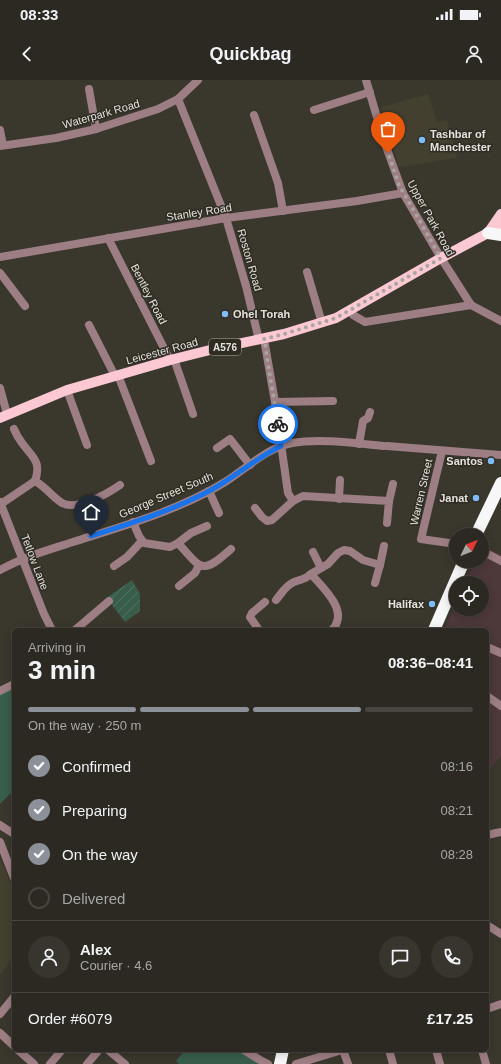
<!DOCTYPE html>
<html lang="en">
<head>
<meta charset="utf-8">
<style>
  body { margin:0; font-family:Helvetica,sans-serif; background:#38352f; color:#f1f3f6; height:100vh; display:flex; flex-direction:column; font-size:15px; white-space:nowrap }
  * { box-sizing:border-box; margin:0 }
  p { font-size:13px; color:#a6a6a5 }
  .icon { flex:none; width:22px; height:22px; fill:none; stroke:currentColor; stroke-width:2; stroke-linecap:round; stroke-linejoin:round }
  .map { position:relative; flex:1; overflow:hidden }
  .sheet { position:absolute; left:12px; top:548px; width:477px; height:424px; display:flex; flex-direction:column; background:#2c2922; border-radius:6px; box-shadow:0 2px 10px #0003,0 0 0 1px #484540 }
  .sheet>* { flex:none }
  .needle { width:26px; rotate:47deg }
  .buttons { position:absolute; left:449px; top:448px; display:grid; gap:8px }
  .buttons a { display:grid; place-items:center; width:40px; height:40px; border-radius:50%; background:#2c2922; box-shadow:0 2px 10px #0003,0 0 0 1px #484540; font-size:20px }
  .pin { position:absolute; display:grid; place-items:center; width:34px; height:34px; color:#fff; margin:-41px -17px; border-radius:50% 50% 50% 0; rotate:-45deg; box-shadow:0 0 4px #0007 }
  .pin .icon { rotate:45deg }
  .courier { position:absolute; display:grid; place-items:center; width:40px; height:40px; margin:-20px; border:3px solid #1a73e8; border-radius:50%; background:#fff; color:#222; box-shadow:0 1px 5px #0007 }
  .head em { font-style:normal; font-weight:600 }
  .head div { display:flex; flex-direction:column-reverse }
  .head { display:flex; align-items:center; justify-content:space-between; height:68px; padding:0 16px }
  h1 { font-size:26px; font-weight:600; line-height:30px }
  .bar { display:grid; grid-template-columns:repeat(4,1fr); gap:6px 4px; align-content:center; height:48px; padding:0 16px }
  .bar i { height:5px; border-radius:3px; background:#484540 }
  .bar .selected { background:#8c9099 }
  .bar p { grid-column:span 4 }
  .line { display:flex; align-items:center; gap:10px; padding:0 16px; border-top:1px solid #484540 }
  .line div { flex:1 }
  .round { display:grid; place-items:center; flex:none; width:42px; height:42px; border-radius:21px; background:#38352f }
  ol { padding:0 16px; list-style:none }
  li { display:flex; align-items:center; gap:12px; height:44px }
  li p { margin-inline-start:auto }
  li .icon { padding:4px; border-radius:50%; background:#8c9099; color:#fff; stroke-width:4 }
  li:last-child { color:#a6a6a5 }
  li i { width:22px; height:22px; border:2px solid #484540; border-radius:50% }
  .status { display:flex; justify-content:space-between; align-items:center; height:28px; padding:0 20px; background:#2c2922; direction:ltr }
  .status svg { height:11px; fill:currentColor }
  header { display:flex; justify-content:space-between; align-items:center; height:52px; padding:0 16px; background:#2c2922; font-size:18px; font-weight:600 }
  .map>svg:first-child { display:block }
  .commercial { fill:#4d383a }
  .built { fill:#44402f }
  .park { fill:#385e4b }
  .garden { fill:url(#garden-furrows) }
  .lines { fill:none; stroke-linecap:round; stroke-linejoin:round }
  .minor { stroke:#9d7e84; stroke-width:8 }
  .major { stroke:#fcc8d2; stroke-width:10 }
  .highway { stroke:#f7f7f7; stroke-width:12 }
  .done { stroke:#a8a69e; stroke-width:4; stroke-dasharray:0 7.2 }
  .route { stroke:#1a73e8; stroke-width:5 }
  .poi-dot { fill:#7fbdfa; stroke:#2f2d23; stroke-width:1.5 }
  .labels { text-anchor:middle; stroke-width:3; stroke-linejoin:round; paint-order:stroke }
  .shield { fill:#2f2d23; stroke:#adaba4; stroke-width:1 }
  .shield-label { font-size:10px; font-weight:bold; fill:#e3e1db }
  .street-label { font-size:11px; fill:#e3e1db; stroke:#2f2d23 }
  .poi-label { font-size:11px; font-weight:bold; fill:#e3e1db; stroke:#2f2d23; text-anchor:end }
</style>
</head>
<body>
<div class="status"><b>08:33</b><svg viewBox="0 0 49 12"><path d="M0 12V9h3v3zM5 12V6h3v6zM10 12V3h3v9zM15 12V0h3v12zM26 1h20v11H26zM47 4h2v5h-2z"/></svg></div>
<header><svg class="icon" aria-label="back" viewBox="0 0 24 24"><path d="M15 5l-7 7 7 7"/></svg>Quickbag<svg class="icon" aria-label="person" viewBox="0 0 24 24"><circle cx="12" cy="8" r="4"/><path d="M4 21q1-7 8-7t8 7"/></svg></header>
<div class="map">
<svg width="501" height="984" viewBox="0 0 501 984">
  <defs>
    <pattern id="garden-furrows" width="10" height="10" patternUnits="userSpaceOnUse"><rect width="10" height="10" fill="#385e4b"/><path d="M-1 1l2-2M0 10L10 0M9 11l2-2" fill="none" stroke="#557564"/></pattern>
  </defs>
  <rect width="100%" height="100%" fill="#3a372d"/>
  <!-- commercial -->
  <path class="commercial" d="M482,466L501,474V676L487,692V550H444L456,524V529H482V503H465L475,481H482Z"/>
  <!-- built -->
  <g class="built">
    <path d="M428,14L437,42L447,40L457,78L399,87L381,27Z"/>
    <path d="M0,778L9,800L14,809V876L0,895Z"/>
  </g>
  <!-- park -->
  <g class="park">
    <path d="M14,608V710L0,724V614Z"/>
    <path d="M185,970H240L259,983L258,984H179L176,981Z"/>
  </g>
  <!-- garden -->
  <path class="garden" d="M132,500L140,514V531L125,542L109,521V516Z"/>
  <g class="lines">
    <!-- minor -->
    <g class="minor">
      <path d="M366,0L384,61L403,113L441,178L471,225L501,241"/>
      <path d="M89,9L96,49"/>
      <path d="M178,19L226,138L246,206L259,260"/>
      <path d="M314,30L370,12"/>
      <path d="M254,35L278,103L283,131"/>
      <path d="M0,50L3,65"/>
      <path d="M0,66L56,58L96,49L158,29L178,19L198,0"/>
      <path d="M108,158L170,280"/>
      <path d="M0,177L226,138L357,121L403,113"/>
      <path d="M307,192L322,243"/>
      <path d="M0,193L25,226"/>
      <path d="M351,230L353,235L365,242L471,225"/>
      <path d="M89,245L115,296"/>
      <path d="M264,259L275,322L288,413L293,421"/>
      <path d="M174,279L193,334"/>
      <path d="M118,295L151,381"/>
      <path d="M0,308L7,334"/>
      <path d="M67,310L87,365"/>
      <path d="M275,322L333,321"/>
      <path d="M14,349C16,354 19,359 22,363C32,377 42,381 35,401"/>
      <path d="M359,364L363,341L368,338L370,332"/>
      <path d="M387,366L501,375"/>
      <path d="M217,368L230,359L250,385"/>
      <path d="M442,371L421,459L456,464"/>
      <path d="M209,411L219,433"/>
      <path d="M339,419L340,400"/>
      <path d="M389,421L393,404"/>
      <path d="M0,422L44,534L52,550"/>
      <path d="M1,424L35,401C46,407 52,417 62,423C77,431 107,414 120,405"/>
      <path d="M255,428L262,437L267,441L272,440L293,421L303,416L389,421L387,443"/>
      <path d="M133,442L139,456L144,463L170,467L178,463C202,490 202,495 231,469"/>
      <path d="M178,463L191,453L207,446"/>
      <path d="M482,471L501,481"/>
      <path d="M313,472L321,488"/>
      <path d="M114,486L127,477L142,461"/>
      <path d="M0,490C23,477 48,470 73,462C123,446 180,430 225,402C246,389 266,368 292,363C319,358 355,363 383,366"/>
      <path d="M311,494L328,484L338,473L344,470L350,471L363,480L380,485L384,466"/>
      <path d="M375,503L380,485"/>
      <path d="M179,506L195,493L199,485"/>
      <path d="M276,520C281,514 286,505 294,502C303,498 303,501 311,494C323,508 350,531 332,550"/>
      <path d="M75,550L109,521"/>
      <path d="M259,550L250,537L252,533L265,522"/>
      <path d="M487,567L501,573"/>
      <path d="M0,611L14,604"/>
      <path d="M487,616L501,626"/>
      <path d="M0,745L14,754"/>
      <path d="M487,755L501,752"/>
      <path d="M0,762L14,798"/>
      <path d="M487,845L501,854"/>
      <path d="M487,929L501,924"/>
      <path d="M0,934L14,917"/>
      <path d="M0,953L14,966"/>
      <path d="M18,970L34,984"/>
      <path d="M108,970L125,984"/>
      <path d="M244,970L260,980L268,984"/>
      <path d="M343,970L348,984"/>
      <path d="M389,970L393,984"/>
      <path d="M436,970L440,984"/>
      <path d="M482,970L486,984"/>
      <path d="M50,984L62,970"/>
      <path d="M87,984L99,970"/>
      <path d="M296,984L342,970"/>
    </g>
    <!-- major -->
    <g class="major">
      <path d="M490,150L501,134"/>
      <path d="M0,338L67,310L174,279L214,269L284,254L336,238L441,178L501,146"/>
    </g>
    <!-- highway -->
    <g class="highway">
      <path d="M488,153L501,155"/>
      <path d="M476,455L501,403"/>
      <path d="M434,550L464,481"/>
      <path d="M280,984L283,970"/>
    </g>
  </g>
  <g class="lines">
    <!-- done -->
    <path class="done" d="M278,344L264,259L284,254L336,238L441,178L399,105L388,73"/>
    <!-- route -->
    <path class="route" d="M91,456C132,443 174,430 211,410C235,397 256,378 281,366L278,344"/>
  </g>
  <!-- markers -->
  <g class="poi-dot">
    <circle cx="422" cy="60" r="4"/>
    <circle cx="225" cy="234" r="4"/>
    <circle cx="491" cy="381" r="4"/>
    <circle cx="476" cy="418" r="4"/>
    <circle cx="432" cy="524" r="4"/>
  </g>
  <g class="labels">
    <!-- shield labels -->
    <rect class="shield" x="209" y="259" width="32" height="16" rx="3"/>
    <g class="shield-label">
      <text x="225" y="271">A576</text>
    </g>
    <!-- street labels -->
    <g class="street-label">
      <text transform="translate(101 34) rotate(-16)" y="4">Waterpark Road</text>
      <text transform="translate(199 132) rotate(-9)" y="4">Stanley Road</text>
      <text transform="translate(431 138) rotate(61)" y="4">Upper Park Road</text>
      <text transform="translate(250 180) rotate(74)" y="4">Roston Road</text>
      <text transform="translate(149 214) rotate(63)" y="4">Bentley Road</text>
      <text transform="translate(162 271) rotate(-15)" y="4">Leicester Road</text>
      <text transform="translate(421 412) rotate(-77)" y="4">Warren Street</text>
      <text transform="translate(166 415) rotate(-23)" y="4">George Street South</text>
      <text transform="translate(35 482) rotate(69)" y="4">Tetlow Lane</text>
    </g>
    <!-- poi labels -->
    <g class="poi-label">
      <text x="430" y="58" text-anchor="start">Tashbar of<tspan x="430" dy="13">Manchester</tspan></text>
      <text x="233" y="238" text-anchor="start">Ohel Torah</text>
      <text x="483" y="385">Santos</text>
      <text x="468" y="422">Janat</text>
      <text x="424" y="528">Halifax</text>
    </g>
  </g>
</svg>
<div class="buttons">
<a><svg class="needle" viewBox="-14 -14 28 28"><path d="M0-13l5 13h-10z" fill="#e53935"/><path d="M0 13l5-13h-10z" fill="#a6a6a5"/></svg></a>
<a><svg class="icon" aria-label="locate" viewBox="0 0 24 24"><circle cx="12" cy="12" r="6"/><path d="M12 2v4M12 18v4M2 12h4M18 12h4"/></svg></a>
</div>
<div class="pin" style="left:388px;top:73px;background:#ea580c"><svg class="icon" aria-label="bag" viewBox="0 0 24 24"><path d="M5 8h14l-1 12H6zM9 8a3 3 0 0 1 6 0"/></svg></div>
<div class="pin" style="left:91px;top:456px;background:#1f2937"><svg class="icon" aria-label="home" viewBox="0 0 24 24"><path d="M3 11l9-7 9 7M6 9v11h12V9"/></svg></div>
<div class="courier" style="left:278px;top:344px"><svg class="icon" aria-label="bike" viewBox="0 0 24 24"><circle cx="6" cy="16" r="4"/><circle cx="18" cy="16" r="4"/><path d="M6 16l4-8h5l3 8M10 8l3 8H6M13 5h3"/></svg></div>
<section class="sheet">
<div class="head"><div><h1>3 min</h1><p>Arriving in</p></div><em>08:36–08:41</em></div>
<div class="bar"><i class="selected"></i><i class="selected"></i><i class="selected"></i><i></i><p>On the way · 250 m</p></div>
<ol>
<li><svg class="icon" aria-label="check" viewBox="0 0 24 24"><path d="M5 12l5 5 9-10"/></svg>Confirmed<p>08:16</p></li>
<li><svg class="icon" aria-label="check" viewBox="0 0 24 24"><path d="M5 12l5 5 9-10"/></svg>Preparing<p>08:21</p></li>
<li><svg class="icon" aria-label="check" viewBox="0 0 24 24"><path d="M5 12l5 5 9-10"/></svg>On the way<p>08:28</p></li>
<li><i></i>Delivered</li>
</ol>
<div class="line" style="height:72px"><a class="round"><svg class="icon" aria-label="person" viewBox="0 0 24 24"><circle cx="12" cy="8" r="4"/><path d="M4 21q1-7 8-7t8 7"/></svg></a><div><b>Alex</b><p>Courier · 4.6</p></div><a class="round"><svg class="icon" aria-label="chat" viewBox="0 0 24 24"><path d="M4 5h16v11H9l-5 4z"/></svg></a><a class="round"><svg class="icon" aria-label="phone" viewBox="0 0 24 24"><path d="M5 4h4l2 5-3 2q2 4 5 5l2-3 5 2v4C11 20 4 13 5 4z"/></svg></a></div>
<div class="line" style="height:52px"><div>Order #6079</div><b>£17.25</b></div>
</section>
</div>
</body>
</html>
